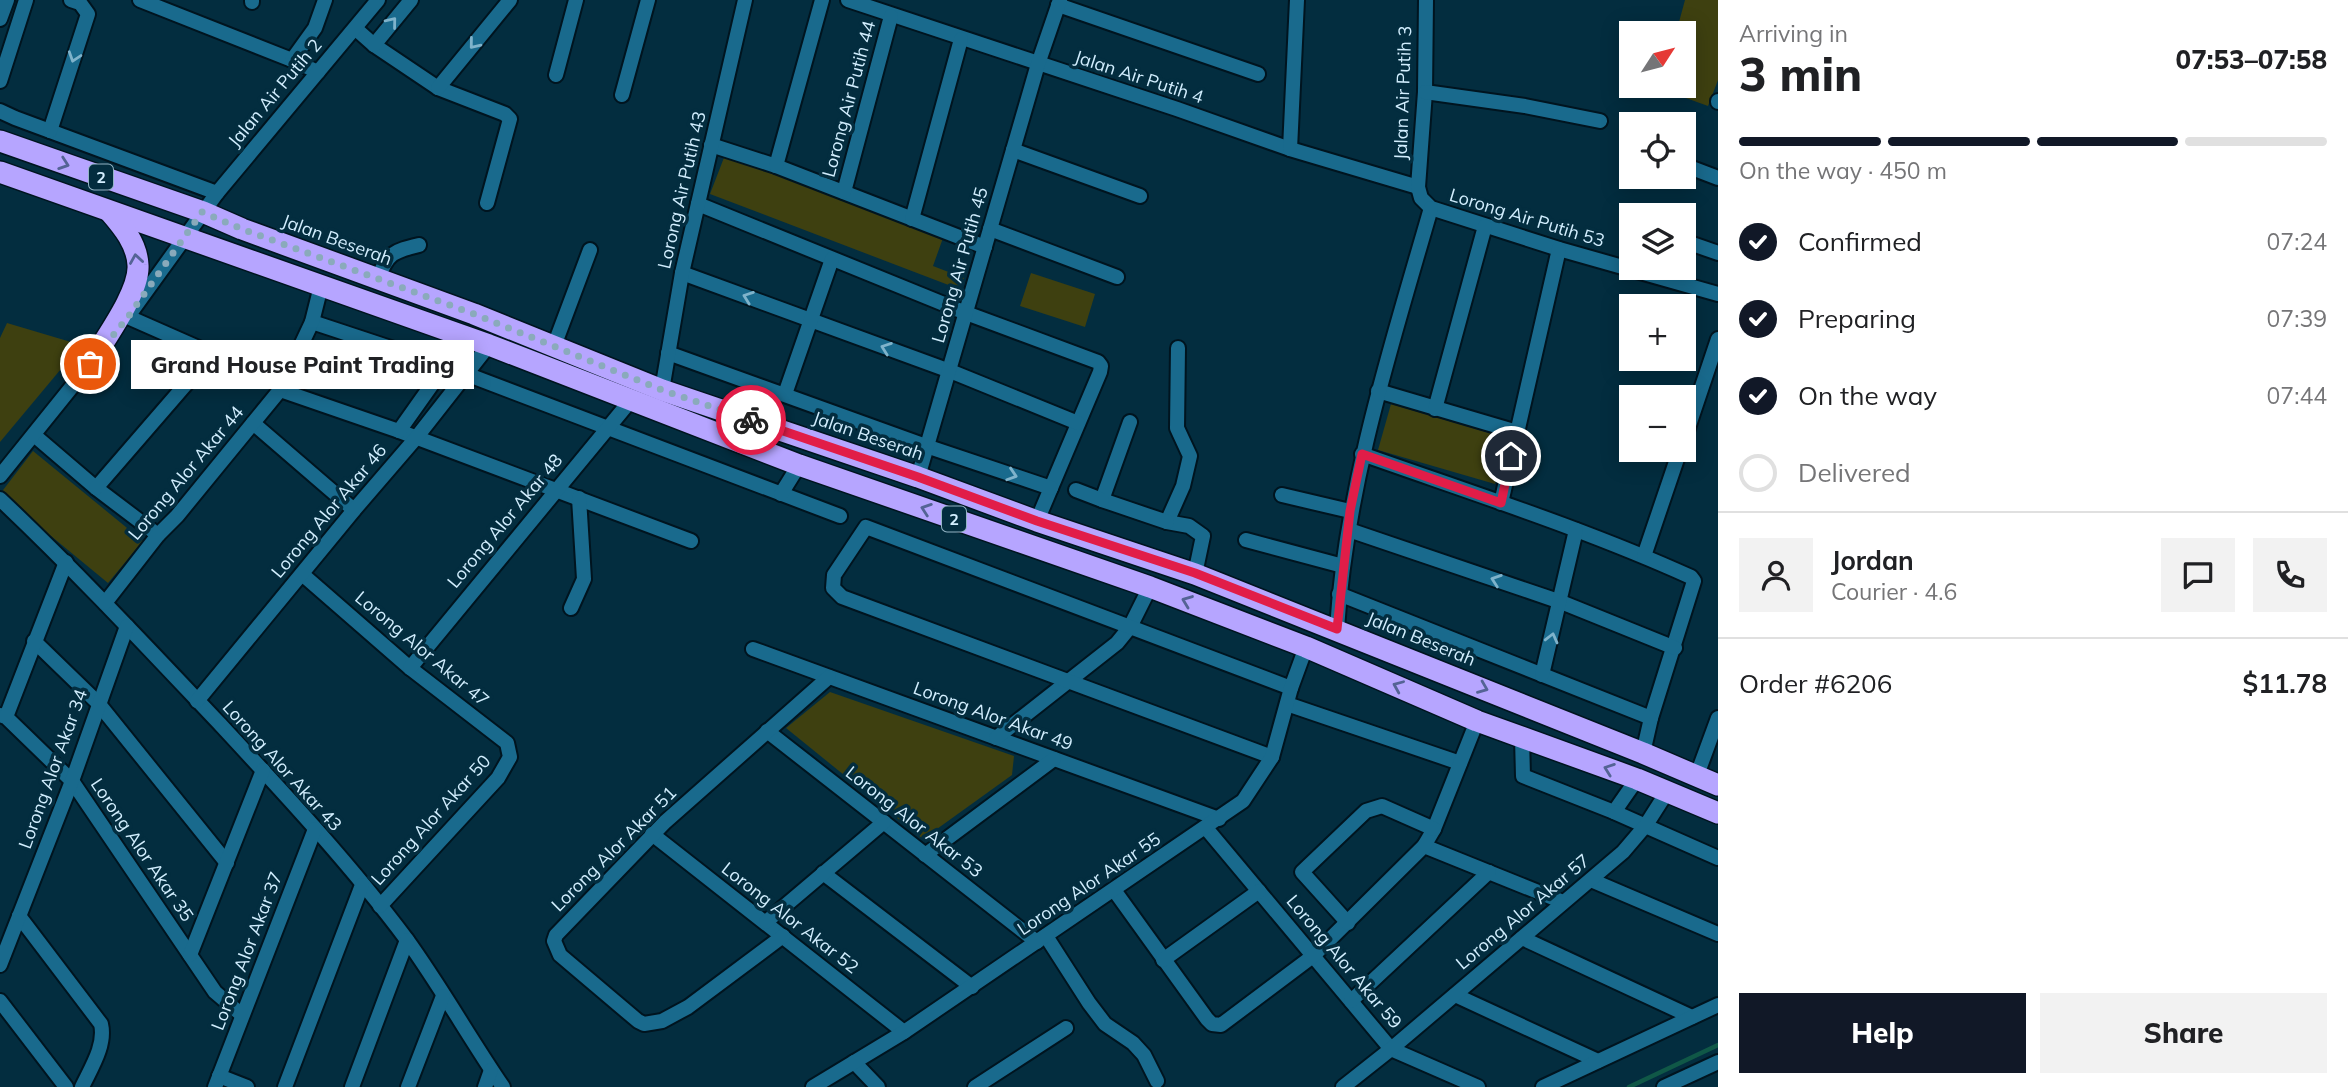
<!DOCTYPE html>
<html lang="en">
<head>
<meta charset="utf-8">
<style>
  body { margin:0; font-family:Mulish,sans-serif; background:#f2f2f2; color:#202124; height:100vh; display:flex; flex-direction:column; font-size:26px; white-space:nowrap }
  * { box-sizing:border-box; margin:0 }
  p { font-size:23px; color:#757577 }
  .icon { flex:none; width:38px; height:38px; fill:none; stroke:currentColor; stroke-width:2; stroke-linecap:round; stroke-linejoin:round }
  .map { position:relative; flex:1; overflow:hidden }
  .side { display:flex; flex-direction:column; background:#fff; width:630px }
  .side>* { flex:none }
  .needle { width:46px; rotate:54deg }
  .buttons { position:absolute; left:1619px; top:21px; display:grid; gap:14px }
  .buttons a { display:grid; place-items:center; width:77px; height:77px; border-radius:0px; background:#fff; box-shadow:0 4px 18px #0003; font-size:35px }
  .pin { position:absolute; display:grid; place-items:center; width:60px; height:60px; color:#fff; margin:-30px; border:4px solid #fff; border-radius:50%; box-shadow:0 2px 7px #0007 }
  .courier { position:absolute; display:grid; place-items:center; width:70px; height:70px; margin:-35px; border:5px solid #e11d48; border-radius:50%; background:#fff; color:#222; box-shadow:0 2px 9px #0007 }
  .bubble { position:absolute; height:49px; border-radius:0px; background:#fff; box-shadow:0 4px 18px #0003; font-size:23px; font-weight:800; line-height:49px; text-align:center }
  .head em { font-style:normal; font-weight:800 }
  .head div { display:flex; flex-direction:column-reverse }
  .head { display:flex; align-items:center; justify-content:space-between; height:119px; padding:0 21px }
  h1 { font-size:46px; font-weight:800; line-height:52px }
  .bar { display:grid; grid-template-columns:repeat(4,1fr); gap:10px 7px; align-content:center; height:84px; padding:0 21px }
  .bar i { height:9px; border-radius:5px; background:#e0e0e0 }
  .bar .on { background:#111827 }
  .bar p { grid-column:span 4 }
  .line { display:flex; align-items:center; gap:18px; padding:0 21px; border-top:2px solid #e0e0e0 }
  .line div { flex:1 }
  .round { display:grid; place-items:center; flex:none; width:74px; height:74px; border-radius:0px; background:#f2f2f2 }
  ol { padding:0 21px; list-style:none }
  li { display:flex; align-items:center; gap:21px; height:77px }
  li p { margin-inline-start:auto }
  li .icon { padding:7px; border-radius:50%; background:#111827; color:#fff; stroke-width:4 }
  li:last-child { color:#757577 }
  li i { width:38px; height:38px; border:4px solid #e0e0e0; border-radius:50% }
  .primary-button { display:flex; gap:14px; margin-top:auto; padding:14px 21px }
  .primary-button a { flex:1; height:80px; border-radius:0px; background:#111827; color:#fff; font-size:28px; font-weight:800; line-height:80px; text-align:center }
  .primary-button a+a { background:#f2f2f2; color:#202124 }
  main { display:flex; flex:1; min-height:0 }
  .map>svg:first-child { display:block }
  .green { fill:#3e4010 }
  .lines { fill:none; stroke-linecap:round; stroke-linejoin:round }
  .stream { stroke:#105847; stroke-width:4.5 }
  .minor-casing { stroke:#00141f; stroke-width:18 }
  .highway-casing { stroke:#00141f; stroke-width:24 }
  .minor { stroke:#196a8d; stroke-width:14 }
  .highway { stroke:#b6a5ff; stroke-width:21 }
  .oneway { stroke:#7fb3cb }
  .oneway2 { stroke:#546395 }
  .done { stroke:#8aaabb; stroke-width:7; stroke-dasharray:0 12.6 }
  .route { stroke:#e11d48; stroke-width:9 }
  .labels { text-anchor:middle; stroke-width:7; stroke-linejoin:round; paint-order:stroke }
  .shield { fill:#032d3f; stroke:#94b4c5; stroke-width:2 }
  .shield-label { font-size:16px; font-weight:bold; fill:#d2eefe }
  .street-label { font-size:18px; fill:#d2eefe; stroke:#032d3f }
</style>
</head>
<body>
<main>
<div class="map">
<svg width="1718" height="1087" viewBox="0 0 1718 1087">
  <rect width="100%" height="100%" fill="#032d3f"/>
  <!-- green -->
  <g class="green">
    <path d="M1685,0H1718V80L1708,106L1661,89L1662,86H1684V33H1676Z"/>
    <path d="M725,155L943,238L933,266L964,278L959,289L710,194Z"/>
    <path d="M1031,273L1095,294L1085,327L1020,306Z"/>
    <path d="M7,323L81,345L0,442V338Z"/>
    <path d="M1391,404L1507,438L1495,484L1378,450Z"/>
    <path d="M33,451L143,541L108,583L0,494Z"/>
    <path d="M830,692L1014,756L1012,775L923,839L786,728Z"/>
  </g>
  <g class="lines">
    <!-- stream -->
    <path class="stream" d="M1629,1087L1718,1045"/>
    <defs>
      <g id="minor">
        <path d="M140,0L292,60L318,72"/>
        <path d="M848,0L1177,109L1290,149L1418,187"/>
        <path d="M1426,0L1425,92L1418,187L1421,198L1431,208L1559,249L1718,294"/>
        <path d="M252,2V0"/>
        <path d="M1058,5L1258,74"/>
        <path d="M0,19L7,0"/>
        <path d="M356,29L374,45L438,88L505,114L510,119L487,203"/>
        <path d="M374,45L411,0"/>
        <path d="M292,60L315,28L325,0"/>
        <path d="M556,75L576,0"/>
        <path d="M0,81L26,0"/>
        <path d="M438,88L510,0"/>
        <path d="M1425,92L1525,106L1600,121"/>
        <path d="M622,95L648,0"/>
        <path d="M1718,101V102"/>
        <path d="M0,111L15,118L217,193"/>
        <path d="M50,131L88,14L80,3L71,0"/>
        <path d="M711,145L776,166L985,247"/>
        <path d="M1290,149L1297,0"/>
        <path d="M1013,150L1140,196"/>
        <path d="M1684,165L1718,178"/>
        <path d="M776,166L822,0"/>
        <path d="M844,192L891,16"/>
        <path d="M698,204L966,313L1098,362L1101,366L1100,372L1037,521"/>
        <path d="M912,219L961,39"/>
        <path d="M990,229L1117,277"/>
        <path d="M1684,241L1718,253"/>
        <path d="M1624,267L1631,254"/>
        <path d="M682,273L950,371L1078,423"/>
        <path d="M378,279C387,253 394,251 419,245"/>
        <path d="M129,315L217,193L378,0"/>
        <path d="M128,317L212,354L287,375"/>
        <path d="M312,322L445,366L840,516"/>
        <path d="M554,346L590,250"/>
        <path d="M1178,348L1177,428L1190,456L1183,486L1167,522L1189,526L1203,536L1195,574"/>
        <path d="M668,353L926,446L1051,488"/>
        <path d="M280,390L399,431L691,541"/>
        <path d="M662,390L682,273L745,0"/>
        <path d="M1378,391L1517,432"/>
        <path d="M785,394L832,259"/>
        <path d="M1435,409L1485,226"/>
        <path d="M1130,422L1102,500L1167,522"/>
        <path d="M253,423L354,510"/>
        <path d="M399,431L445,366"/>
        <path d="M34,435L96,488L158,535"/>
        <path d="M1684,440L1718,339"/>
        <path d="M1362,454C1472,493 1585,529 1691,577L1694,581L1651,718L1643,753"/>
        <path d="M0,476L95,358"/>
        <path d="M918,477L1038,64L1060,0"/>
        <path d="M96,488L212,354"/>
        <path d="M1076,490L1102,500"/>
        <path d="M781,494L799,465"/>
        <path d="M1282,495L1350,511"/>
        <path d="M0,499C76,571 147,647 219,723C283,792 351,865 407,940C441,987 470,1039 503,1087"/>
        <path d="M1501,503L1559,249"/>
        <path d="M1349,530L1561,602L1675,648"/>
        <path d="M1246,540L1343,566"/>
        <path d="M1644,556L1680,450"/>
        <path d="M302,574L410,668L507,743L510,757L498,778L380,906"/>
        <path d="M1339,594L1651,718"/>
        <path d="M105,603L158,535L177,516L280,390L312,322L321,286"/>
        <path d="M571,608L584,579L579,498"/>
        <path d="M1337,629C1346,485 1391,347 1431,208"/>
        <path d="M34,641L98,703L227,863"/>
        <path d="M753,649L1219,819"/>
        <path d="M410,668L631,400"/>
        <path d="M1542,675L1576,530"/>
        <path d="M197,701L354,510L416,438L489,345"/>
        <path d="M1287,704L1460,763"/>
        <path d="M0,715L6,717L72,781L215,992L242,1015"/>
        <path d="M6,717L66,562"/>
        <path d="M767,731L1037,942"/>
        <path d="M996,738L1117,643L1130,627L1150,587"/>
        <path d="M1522,738L1523,776L1614,812L1637,779"/>
        <path d="M1272,757L842,597L833,588L834,575L866,527L1291,688"/>
        <path d="M1697,775L1718,718"/>
        <path d="M1614,812L1718,858"/>
        <path d="M1206,828L1391,1049L1478,1087"/>
        <path d="M652,834L904,1032"/>
        <path d="M1424,846L1563,902"/>
        <path d="M925,855L1054,759"/>
        <path d="M823,873L972,987"/>
        <path d="M1591,880L1718,934"/>
        <path d="M1114,890L1207,1019L1212,1024L1221,1025L1313,956L1424,846L1434,829L1477,721"/>
        <path d="M19,916L101,1024C106,1045 91,1068 82,1087"/>
        <path d="M766,922L884,822"/>
        <path d="M1348,923L1302,872L1366,811L1382,806L1434,829"/>
        <path d="M783,936L688,1007L662,1021L644,1024L638,1021L560,955L554,941L556,935L665,822L829,677"/>
        <path d="M1046,936L1089,1003L1105,1024L1133,1043L1144,1055L1157,1081"/>
        <path d="M1522,938L1692,1017"/>
        <path d="M190,955L263,770"/>
        <path d="M1163,960L1259,891"/>
        <path d="M0,965L72,781L127,626"/>
        <path d="M1455,995L1598,1061"/>
        <path d="M0,1001L66,1087"/>
        <path d="M1351,1001L1489,872"/>
        <path d="M854,1062L878,1087"/>
        <path d="M219,1076L247,1087"/>
        <path d="M215,1087L315,829"/>
        <path d="M285,1087L362,885"/>
        <path d="M352,1087L407,940"/>
        <path d="M408,1087L443,996"/>
        <path d="M485,1087L491,1070"/>
        <path d="M813,1087L904,1032L1243,801L1272,757L1291,688L1306,647"/>
        <path d="M975,1087L1066,1028"/>
        <path d="M1343,1087L1391,1049L1623,852L1646,825L1667,792"/>
        <path d="M1543,1087L1718,1005"/>
        <path d="M1664,1087L1718,1062"/>
      </g>
      <g id="highway">
        <path d="M0,141L203,212L242,229L474,314L662,390L918,477L1037,521L1195,574L1643,753L1718,785"/>
        <path d="M0,172L489,345L799,465L1150,587L1306,647L1477,721L1637,779L1718,813"/>
        <path d="M90,364C104,340 140,292 138,265C137,244 123,227 110,212"/>
      </g>
    </defs>
    <!-- minor casing -->
    <use href="#minor" class="minor-casing"/>
    <!-- highway casing -->
    <use href="#highway" class="highway-casing"/>
    <!-- minor -->
    <use href="#minor" class="minor"/>
    <!-- highway -->
    <use href="#highway" class="highway"/>
  </g>
  <!-- one-way arrows -->
  <defs><path id="oneway-chevron" d="M-2-3.5L2.5 0L-2 3.5" fill="none" stroke-width="1.6" stroke-linecap="round" stroke-linejoin="round" transform="scale(1.75)"/></defs>
  <g class="oneway">
    <use href="#oneway-chevron" transform="translate(392 22) rotate(-51)"/>
    <use href="#oneway-chevron" transform="translate(474 44) rotate(129)"/>
    <use href="#oneway-chevron" transform="translate(74 57) rotate(108)"/>
    <use href="#oneway-chevron" transform="translate(748 297) rotate(-160)"/>
    <use href="#oneway-chevron" transform="translate(886 348) rotate(-160)"/>
    <use href="#oneway-chevron" transform="translate(1012 475) rotate(18)"/>
    <use href="#oneway-chevron" transform="translate(1496 580) rotate(-161)"/>
    <use href="#oneway-chevron" transform="translate(1552 638) rotate(-76)"/>
  </g>
  <g class="oneway2">
    <use href="#oneway-chevron" transform="translate(64 164) rotate(19)"/>
    <use href="#oneway-chevron" transform="translate(136 259) rotate(-99)"/>
    <use href="#oneway-chevron" transform="translate(926 509) rotate(-161)"/>
    <use href="#oneway-chevron" transform="translate(1187 601) rotate(-159)"/>
    <use href="#oneway-chevron" transform="translate(1398 686) rotate(-157)"/>
    <use href="#oneway-chevron" transform="translate(1483 688) rotate(22)"/>
    <use href="#oneway-chevron" transform="translate(1609 769) rotate(-160)"/>
  </g>
  <g class="lines">
    <!-- done -->
    <path class="done" d="M90,364L128,317L202,212L242,229L474,314L662,390L751,420"/>
    <!-- route -->
    <path class="route" d="M751,420L918,477L1037,521L1195,573L1337,629L1350,511L1362,454L1501,503L1511,456"/>
  </g>
  <g class="labels">
    <!-- shield labels -->
    <g class="shield">
      <rect x="89" y="164.5" width="24" height="25" rx="5"/>
      <rect x="942" y="506.5" width="24" height="25" rx="5"/>
    </g>
    <g class="shield-label">
      <text x="101" y="183">2</text>
      <text x="954" y="525">2</text>
    </g>
    <!-- street labels -->
    <g class="street-label">
      <text transform="translate(1139 77) rotate(18)" y="6">Jalan Air Putih 4</text>
      <text transform="translate(275 93) rotate(-50)" y="6">Jalan Air Putih 2</text>
      <text transform="translate(1403 93) rotate(-88)" y="6">Jalan Air Putih 3</text>
      <text transform="translate(849 99) rotate(-75)" y="6">Lorong Air Putih 44</text>
      <text transform="translate(682 190) rotate(-77)" y="6">Lorong Air Putih 43</text>
      <text transform="translate(1527 218) rotate(17)" y="6">Lorong Air Putih 53</text>
      <text transform="translate(337 240) rotate(20)" y="6">Jalan Beserah</text>
      <text transform="translate(960 265) rotate(-74)" y="6">Lorong Air Putih 45</text>
      <text transform="translate(868 436) rotate(19)" y="6">Jalan Beserah</text>
      <text transform="translate(186 473) rotate(-50)" y="6">Lorong Alor Akar 44</text>
      <text transform="translate(329 511) rotate(-50)" y="6">Lorong Alor Akar 46</text>
      <text transform="translate(505 521) rotate(-50)" y="6">Lorong Alor Akar 48</text>
      <text transform="translate(1421 639) rotate(22)" y="6">Jalan Beserah</text>
      <text transform="translate(422 649) rotate(40)" y="6">Lorong Alor Akar 47</text>
      <text transform="translate(993 716) rotate(20)" y="6">Lorong Alor Akar 49</text>
      <text transform="translate(282 766) rotate(48)" y="6">Lorong Alor Akar 43</text>
      <text transform="translate(53 769) rotate(-70)" y="6">Lorong Alor Akar 34</text>
      <text transform="translate(431 820) rotate(-48)" y="6">Lorong Alor Akar 50</text>
      <text transform="translate(914 822) rotate(38)" y="6">Lorong Alor Akar 53</text>
      <text transform="translate(614 849) rotate(-45)" y="6">Lorong Alor Akar 51</text>
      <text transform="translate(142 850) rotate(56)" y="6">Lorong Alor Akar 35</text>
      <text transform="translate(1089 884) rotate(-34)" y="6">Lorong Alor Akar 55</text>
      <text transform="translate(1523 912) rotate(-40)" y="6">Lorong Alor Akar 57</text>
      <text transform="translate(790 918) rotate(38)" y="6">Lorong Alor Akar 52</text>
      <text transform="translate(247 951) rotate(-69)" y="6">Lorong Alor Akar 37</text>
      <text transform="translate(1344 962) rotate(50)" y="6">Lorong Alor Akar 59</text>
    </g>
  </g>
</svg>
<div class="buttons">
<a><svg class="needle" viewBox="-14 -14 28 28"><path d="M0-13l5 13h-10z" fill="#e53935"/><path d="M0 13l5-13h-10z" fill="#757577"/></svg></a>
<a><svg class="icon" aria-label="locate" viewBox="0 0 24 24"><circle cx="12" cy="12" r="6"/><path d="M12 2v4M12 18v4M2 12h4M18 12h4"/></svg></a>
<a><svg class="icon" aria-label="layers" viewBox="0 0 24 24"><path d="M12 4l9 5-9 5-9-5zM3 14l9 5 9-5"/></svg></a>
<a>+</a>
<a>−</a>
</div>
<div class="pin" style="left:90px;top:364px;background:#ea580c"><svg class="icon" aria-label="bag" viewBox="0 0 24 24"><path d="M5 8h14l-1 12H6zM9 8a3 3 0 0 1 6 0"/></svg></div>
<div class="pin" style="left:1511px;top:456px;background:#1f2937"><svg class="icon" aria-label="home" viewBox="0 0 24 24"><path d="M3 11l9-7 9 7M6 9v11h12V9"/></svg></div>
<div class="courier" style="left:751px;top:420px"><svg class="icon" aria-label="bike" viewBox="0 0 24 24"><circle cx="6" cy="16" r="4"/><circle cx="18" cy="16" r="4"/><path d="M6 16l4-8h5l3 8M10 8l3 8H6M13 5h3"/></svg></div>
<div class="bubble" style="left:131px;top:340px;width:343px">Grand House Paint Trading</div>
</div>
<section class="side">
<div class="head"><div><h1>3 min</h1><p>Arriving in</p></div><em>07:53–07:58</em></div>
<div class="bar"><i class="on"></i><i class="on"></i><i class="on"></i><i></i><p>On the way · 450 m</p></div>
<ol>
<li><svg class="icon" aria-label="check" viewBox="0 0 24 24"><path d="M5 12l5 5 9-10"/></svg>Confirmed<p>07:24</p></li>
<li><svg class="icon" aria-label="check" viewBox="0 0 24 24"><path d="M5 12l5 5 9-10"/></svg>Preparing<p>07:39</p></li>
<li><svg class="icon" aria-label="check" viewBox="0 0 24 24"><path d="M5 12l5 5 9-10"/></svg>On the way<p>07:44</p></li>
<li><i></i>Delivered</li>
</ol>
<div class="line" style="height:126px"><a class="round"><svg class="icon" aria-label="person" viewBox="0 0 24 24"><circle cx="12" cy="8" r="4"/><path d="M4 21q1-7 8-7t8 7"/></svg></a><div><b>Jordan</b><p>Courier · 4.6</p></div><a class="round"><svg class="icon" aria-label="chat" viewBox="0 0 24 24"><path d="M4 5h16v11H9l-5 4z"/></svg></a><a class="round"><svg class="icon" aria-label="phone" viewBox="0 0 24 24"><path d="M5 4h4l2 5-3 2q2 4 5 5l2-3 5 2v4C11 20 4 13 5 4z"/></svg></a></div>
<div class="line" style="height:91px"><div>Order #6206</div><b>$11.78</b></div>
<div class="primary-button"><a>Help</a><a>Share</a></div>
</section>
</main>
</body>
</html>
